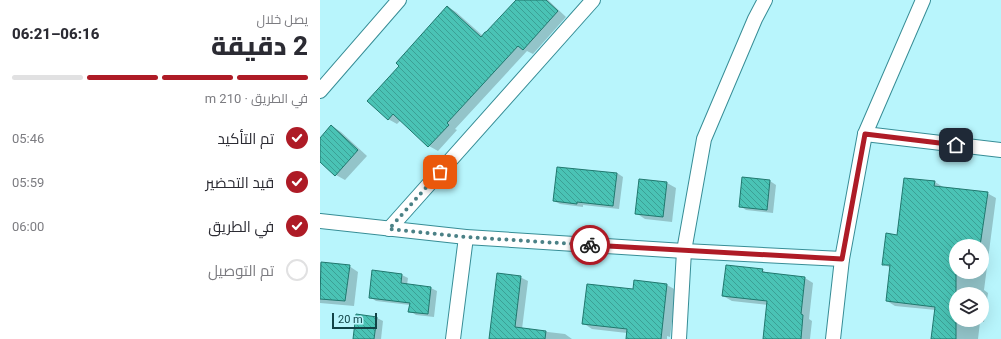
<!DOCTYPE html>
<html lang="ar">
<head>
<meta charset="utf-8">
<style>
  body { margin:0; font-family:Roboto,Cairo,sans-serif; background:#f7f7f7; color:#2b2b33; direction:rtl; height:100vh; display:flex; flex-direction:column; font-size:15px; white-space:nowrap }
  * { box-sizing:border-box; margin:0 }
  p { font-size:13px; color:#7c7c81 }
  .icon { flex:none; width:22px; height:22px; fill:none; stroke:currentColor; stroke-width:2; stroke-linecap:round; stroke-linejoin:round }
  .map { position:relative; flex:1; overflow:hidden; direction:ltr }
  .drawer { display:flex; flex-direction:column; background:#fff; width:320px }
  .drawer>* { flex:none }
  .tools { position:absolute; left:629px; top:239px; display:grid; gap:8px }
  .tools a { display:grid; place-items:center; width:40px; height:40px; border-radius:50%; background:#fff; box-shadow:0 4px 16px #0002; font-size:20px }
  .scale { position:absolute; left:12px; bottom:10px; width:45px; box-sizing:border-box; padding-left:4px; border:2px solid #114347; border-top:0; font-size:11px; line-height:14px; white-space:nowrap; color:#114347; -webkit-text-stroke:3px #b8f5fc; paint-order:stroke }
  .pin { position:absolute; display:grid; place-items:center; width:34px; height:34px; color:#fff; margin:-17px; border-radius:8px; box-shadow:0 2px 6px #0006 }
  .courier { position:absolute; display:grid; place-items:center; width:40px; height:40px; margin:-20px; border:3px solid #ae1b26; border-radius:50%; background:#fff; color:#222; box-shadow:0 1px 5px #0007 }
  .head em { font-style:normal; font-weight:800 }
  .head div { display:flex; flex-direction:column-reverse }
  .head { display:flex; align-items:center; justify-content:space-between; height:68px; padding:0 12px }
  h1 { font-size:26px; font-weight:800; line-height:30px }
  .bar { display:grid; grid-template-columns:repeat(4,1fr); gap:6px 4px; align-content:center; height:48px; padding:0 12px }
  .bar i { height:5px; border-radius:3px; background:#e1e1e2 }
  .bar .current { background:#ae1b26 }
  .bar p { grid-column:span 4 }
  ol { padding:0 12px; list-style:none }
  li { display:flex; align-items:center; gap:12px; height:44px }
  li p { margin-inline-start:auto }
  li .icon { padding:4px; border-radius:50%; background:#ae1b26; color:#fff; stroke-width:4 }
  li:last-child { color:#7c7c81 }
  li i { width:22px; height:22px; border:2px solid #e1e1e2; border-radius:50% }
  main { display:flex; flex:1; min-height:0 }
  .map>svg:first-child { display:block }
  .shadow { fill:#0003; fill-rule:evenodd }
  .building { fill:url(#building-back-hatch); stroke:#20786e }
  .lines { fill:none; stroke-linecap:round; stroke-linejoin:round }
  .minor-casing { stroke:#378d96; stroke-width:16 }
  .minor { stroke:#fff; stroke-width:14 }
  .done { stroke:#4b8186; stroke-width:4; stroke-dasharray:0 7.2 }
  .route { stroke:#ae1b26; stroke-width:5 }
</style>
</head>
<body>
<main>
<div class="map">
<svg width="681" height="339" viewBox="0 0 681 339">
  <defs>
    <pattern id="building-back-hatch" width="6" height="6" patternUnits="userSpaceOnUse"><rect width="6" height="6" fill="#4ac3b5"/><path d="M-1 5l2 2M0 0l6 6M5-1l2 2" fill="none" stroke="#3ca095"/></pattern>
  </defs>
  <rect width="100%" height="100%" fill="#b8f5fc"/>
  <!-- shadow -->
  <g class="shadow">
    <path d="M197,0H228L246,17L213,54L207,51L135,129L137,130L118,151L109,146L81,120L77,124L68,119L81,66L128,7L136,12L163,36Z"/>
    <path d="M12,126L21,132L47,156L25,180L16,175L0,161V139Z"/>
    <path d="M297,173L303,177L299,209L263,205V207L240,204L234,201Z"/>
    <path d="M423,178L450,181L456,185L453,213L426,210L420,206Z"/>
    <path d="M585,179L615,182L623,187L667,193L676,198L664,290L668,293L664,322H660L658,339H612L616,310L575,306L567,301L571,268L563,264L578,236ZM636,246H662V272H636ZM636,294H662V320H636Z"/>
    <path d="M320,180L347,183L356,188L352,222L325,219L316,213Z"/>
    <path d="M0,263L29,266L38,272L34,306L0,303Z"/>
    <path d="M442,270L447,273L485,278L493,283L489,319L492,321L490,339H444L448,305L412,301L403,296Z"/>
    <path d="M82,275L88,278L87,285L111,288L117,291L114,317L96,315L90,311V305L56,301L50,297Z"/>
    <path d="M200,277L208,281L202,329L245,334L252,339H170Z"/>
    <path d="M347,285L356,290L350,337L347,336V339H307V333L272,329L263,323L314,290Z"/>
    <path d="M57,318L63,321L61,339H34Z"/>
  </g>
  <!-- building -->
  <g class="building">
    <path d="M196,0H226L238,11L203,50L198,46L127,123L129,125L108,147L73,114L68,120L47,101L79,66L76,63L127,6L161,37L165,32H166Z"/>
    <path d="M11,125L38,150L15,176L0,162V138Z"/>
    <path d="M237,167L297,173L293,206L257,202V204L233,201Z"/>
    <path d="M422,177L450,180L447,210L419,207Z"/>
    <path d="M584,178L615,181L614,186L668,192L660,246H636V339H611L615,307L566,301L570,265H562L566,233L577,235Z"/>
    <path d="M319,179L347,182L343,217L315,214Z"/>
    <path d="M1,262L30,265L25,301L0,299Z"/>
    <path d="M406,265L443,269L442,272L485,277L481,314L483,315L481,339H443L447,301L402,296Z"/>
    <path d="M52,270L82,274L81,283L111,287L108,314L88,312L90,303L49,298Z"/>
    <path d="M177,273L201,276L195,327L226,331L225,339H169Z"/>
    <path d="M314,280L347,284L341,339H306L307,329L262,324L267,284L313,289Z"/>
    <path d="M36,314L57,317L54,339H33Z"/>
  </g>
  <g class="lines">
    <defs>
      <g id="minor">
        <path d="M0,91L79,0"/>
        <path d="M545,134L681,150"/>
        <path d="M0,221L146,237L364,251L522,259"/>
        <path d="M69,229L273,0"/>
        <path d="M133,339L146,237"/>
        <path d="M359,339L364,251L384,139L435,19L445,0"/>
        <path d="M513,339L522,259L545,134L603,0"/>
      </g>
    </defs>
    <!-- minor casing -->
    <use href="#minor" class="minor-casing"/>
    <!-- minor -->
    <use href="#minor" class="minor"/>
  </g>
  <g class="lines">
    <!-- done -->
    <path class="done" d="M120,172L69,229L146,237L270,245"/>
    <!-- route -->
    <path class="route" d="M270,245L522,259L545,134L636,145"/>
  </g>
</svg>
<div class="tools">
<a><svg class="icon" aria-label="locate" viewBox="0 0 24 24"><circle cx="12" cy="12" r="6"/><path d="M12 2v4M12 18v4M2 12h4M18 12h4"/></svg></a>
<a><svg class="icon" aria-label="layers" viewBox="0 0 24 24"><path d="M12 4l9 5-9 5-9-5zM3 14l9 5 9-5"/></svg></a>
</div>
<div class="scale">20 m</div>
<div class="pin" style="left:120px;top:172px;background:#ea580c"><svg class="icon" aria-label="bag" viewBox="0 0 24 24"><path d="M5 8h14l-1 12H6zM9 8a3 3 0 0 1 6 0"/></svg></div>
<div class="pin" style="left:636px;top:145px;background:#1f2937"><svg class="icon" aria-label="home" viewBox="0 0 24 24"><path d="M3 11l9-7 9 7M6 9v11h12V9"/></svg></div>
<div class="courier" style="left:270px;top:245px"><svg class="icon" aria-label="bike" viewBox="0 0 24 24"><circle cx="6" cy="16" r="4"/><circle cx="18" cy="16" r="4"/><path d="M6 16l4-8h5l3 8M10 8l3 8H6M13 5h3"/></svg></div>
</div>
<section class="drawer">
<div class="head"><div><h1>2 دقيقة</h1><p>يصل خلال</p></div><em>06:16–06:21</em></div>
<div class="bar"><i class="current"></i><i class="current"></i><i class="current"></i><i></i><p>في الطريق · 210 m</p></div>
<ol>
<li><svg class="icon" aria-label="check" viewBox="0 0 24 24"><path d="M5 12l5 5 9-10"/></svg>تم التأكيد<p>05:46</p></li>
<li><svg class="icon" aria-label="check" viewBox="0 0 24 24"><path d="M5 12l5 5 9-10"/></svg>قيد التحضير<p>05:59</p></li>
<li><svg class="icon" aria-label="check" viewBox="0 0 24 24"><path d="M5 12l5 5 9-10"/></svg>في الطريق<p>06:00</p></li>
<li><i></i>تم التوصيل</li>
</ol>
</section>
</main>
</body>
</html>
